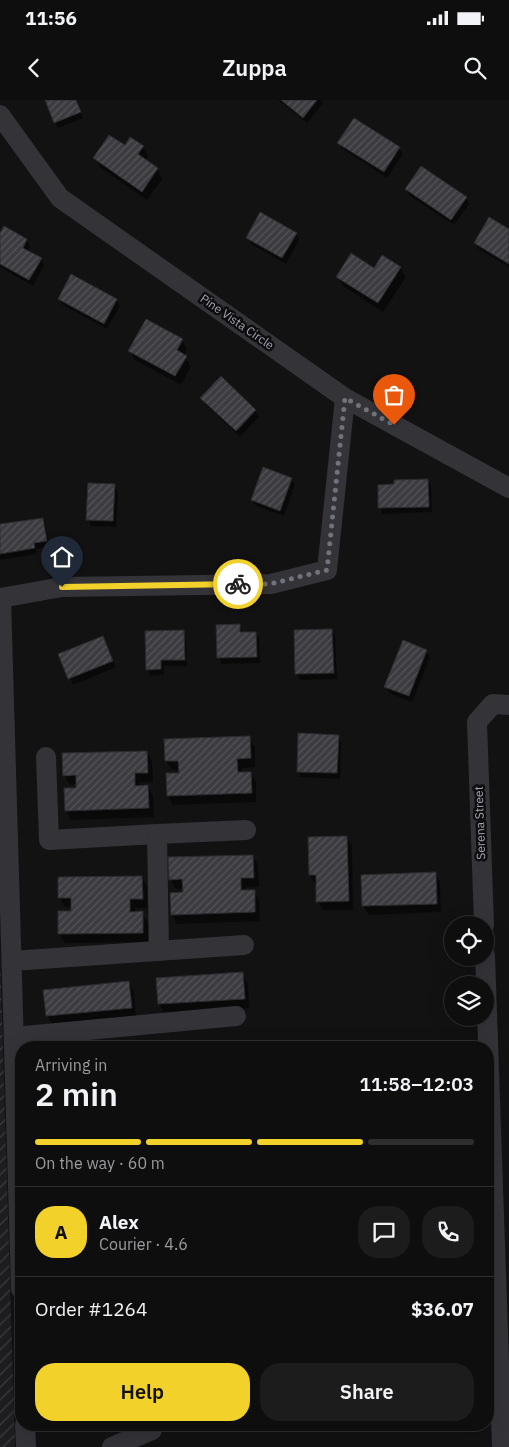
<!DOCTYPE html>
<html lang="en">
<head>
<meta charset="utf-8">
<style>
  body { margin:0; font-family:"IBM Plex Sans",sans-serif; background:#1c1c1c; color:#f1f3f6; height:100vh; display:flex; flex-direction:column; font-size:19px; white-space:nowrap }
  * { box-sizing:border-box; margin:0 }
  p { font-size:16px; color:#9b9c9e }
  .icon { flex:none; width:28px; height:28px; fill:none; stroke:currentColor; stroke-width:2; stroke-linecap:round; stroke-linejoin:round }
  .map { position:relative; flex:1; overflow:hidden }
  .details { position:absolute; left:15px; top:941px; width:479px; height:390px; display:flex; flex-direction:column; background:#0e0e0e; border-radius:20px; box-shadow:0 5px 20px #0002,0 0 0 1px #2e2e2e }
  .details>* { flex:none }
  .fabs { position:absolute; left:444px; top:816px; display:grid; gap:10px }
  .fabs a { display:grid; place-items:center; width:50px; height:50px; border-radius:50%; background:#0e0e0e; box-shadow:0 5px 20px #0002,0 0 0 1px #2e2e2e; font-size:25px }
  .pin { position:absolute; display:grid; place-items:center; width:42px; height:42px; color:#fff; margin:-51px -21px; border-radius:50% 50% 50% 0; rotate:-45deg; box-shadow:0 0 5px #0007 }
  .pin .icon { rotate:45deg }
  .courier { position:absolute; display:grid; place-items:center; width:50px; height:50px; margin:-25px; border:4px solid #f2d12b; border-radius:50%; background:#fff; color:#222; box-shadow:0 1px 6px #0007 }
  .head em { font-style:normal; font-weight:600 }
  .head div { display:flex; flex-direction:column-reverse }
  .head { display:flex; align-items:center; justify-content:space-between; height:85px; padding:0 20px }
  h1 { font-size:32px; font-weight:600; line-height:38px }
  .bar { display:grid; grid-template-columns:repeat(4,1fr); gap:8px 5px; align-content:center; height:60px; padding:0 20px }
  .bar i { height:6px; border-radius:4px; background:#2e2e2e }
  .bar .selected { background:#f2d12b }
  .bar p { grid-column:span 4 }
  .line { display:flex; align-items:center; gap:12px; padding:0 20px; border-top:1px solid #2e2e2e }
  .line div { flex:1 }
  .round { display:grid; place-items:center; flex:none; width:52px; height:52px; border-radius:20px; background:#1c1c1c }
  .action { display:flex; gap:10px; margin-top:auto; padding:10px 20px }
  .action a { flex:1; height:58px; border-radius:20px; background:#f2d12b; color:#111; font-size:20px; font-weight:600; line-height:58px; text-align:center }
  .action a+a { background:#1c1c1c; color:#f1f3f6 }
  .status { display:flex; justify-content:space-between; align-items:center; height:35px; padding:0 25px; background:#0e0e0e; direction:ltr }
  .status svg { height:14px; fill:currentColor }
  header { display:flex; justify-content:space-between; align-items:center; height:65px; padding:0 20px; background:#0e0e0e; font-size:22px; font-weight:600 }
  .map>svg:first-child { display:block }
  .industrial { fill:url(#industrial-furrows) }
  .shadow { fill:#0007 }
  .building { fill:url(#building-hatch); stroke:#2c2c2f }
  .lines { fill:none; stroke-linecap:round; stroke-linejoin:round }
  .minor { stroke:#333338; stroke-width:20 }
  .done { stroke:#70727c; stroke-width:5; stroke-dasharray:0 9 }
  .route { stroke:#f2d12b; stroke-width:6 }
  .labels { text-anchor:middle; stroke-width:5; stroke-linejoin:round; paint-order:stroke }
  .street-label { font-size:12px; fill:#a3a5b4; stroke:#0d0d0e }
</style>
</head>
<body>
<div class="status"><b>11:56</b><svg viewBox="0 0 49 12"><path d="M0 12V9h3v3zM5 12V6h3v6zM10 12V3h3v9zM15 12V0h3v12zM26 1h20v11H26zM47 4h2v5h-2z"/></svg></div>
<header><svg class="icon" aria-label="back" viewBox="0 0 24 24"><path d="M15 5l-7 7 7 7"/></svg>Zuppa<svg class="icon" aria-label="search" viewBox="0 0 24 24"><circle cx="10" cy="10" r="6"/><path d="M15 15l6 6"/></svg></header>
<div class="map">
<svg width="509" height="1347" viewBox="0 0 509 1347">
  <defs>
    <pattern id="industrial-furrows" width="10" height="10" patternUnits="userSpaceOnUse" patternTransform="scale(1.25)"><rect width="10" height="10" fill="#1e1e20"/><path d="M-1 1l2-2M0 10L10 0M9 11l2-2" fill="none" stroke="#3c3c3e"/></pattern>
    <pattern id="building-hatch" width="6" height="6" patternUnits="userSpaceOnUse" patternTransform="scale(1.25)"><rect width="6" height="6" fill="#3c3c40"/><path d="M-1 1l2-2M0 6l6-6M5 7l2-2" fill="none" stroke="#555559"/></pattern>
  </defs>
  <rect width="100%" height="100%" fill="#121213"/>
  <!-- industrial -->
  <path class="industrial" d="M0,854L15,1347H0Z"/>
  <!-- shadow -->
  <g class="shadow">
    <path d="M46,0H76L83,18L58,28Z"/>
    <path d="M278,0H321L323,3L307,23Z"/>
    <path d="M339,43L399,48L403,54L387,78L343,49Z"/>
    <path d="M125,47H143L148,56L145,61L157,69L162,79L147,100L100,67L95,58Z"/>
    <path d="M406,89L466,97L469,104L454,125L410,96Z"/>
    <path d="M509,130V167L479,149L475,143Z"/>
    <path d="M296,134L299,140L286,164L251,144L247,138Z"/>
    <path d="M0,136L26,140L30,146L27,152L41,159L44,165L33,186L0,167Z"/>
    <path d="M400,167L406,177L383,212L343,186L337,177L374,169Z"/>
    <path d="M59,199L116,200L120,206L107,229L63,205Z"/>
    <path d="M182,240L187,249L184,256L191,266L181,285L135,260L130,251Z"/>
    <path d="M202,298L255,310L259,317L240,337L205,304Z"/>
    <path d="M291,379L295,385L284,416L256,406L252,400Z"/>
    <path d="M428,380L431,386L432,412L383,414L380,407Z"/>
    <path d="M114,386L118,392L116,427L91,426L88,420Z"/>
    <path d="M43,419L46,425L49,447L36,449L37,454L0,460V426Z"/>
    <path d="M239,525L243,533H255L259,539L260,563L222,564L218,557Z"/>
    <path d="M332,530L335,536L337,579L300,580L297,574L295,531Z"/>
    <path d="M183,531L186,538L187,566H164V575L150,576L147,569Z"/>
    <path d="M103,537L116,567L73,585L60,555Z"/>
    <path d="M426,551L430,557L412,602L389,593L386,587Z"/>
    <path d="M338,636L341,642L340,679L301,677L298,671Z"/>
    <path d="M249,638L255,647V667L242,668V673H250L256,682V702L173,705L168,696L180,674V670H172L166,661V640Z"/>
    <path d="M147,652L152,661L153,682H139L140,687L148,686L153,696L154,717L71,720L66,710L78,689L77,684L70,685L64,675Z"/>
    <path d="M346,737L352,746L353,810H323L318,801L317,784H315L310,775Z"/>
    <path d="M253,756L258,765L259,787H246V791H254L259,800L260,821L177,824L172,815L184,794V788L176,789L170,779Z"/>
    <path d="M435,773L440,782L441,812L369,815L363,806Z"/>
    <path d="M142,777L147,786V808H135V813H142L148,822V842L65,843L59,834L72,813V807H65L60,798L59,778Z"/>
    <path d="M242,874L248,883L249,908L164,913L159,904Z"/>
    <path d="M128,882L134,892L136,917L53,925L47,916Z"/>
  </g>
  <!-- building -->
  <g class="building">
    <path d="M45,0H76L81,12L54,23Z"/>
    <path d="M281,0H317L303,18Z"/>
    <path d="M354,18L400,47L384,72L337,43Z"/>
    <path d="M109,35L125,45L130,37L144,46L138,54L158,68L142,92L93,58Z"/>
    <path d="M421,66L467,97L451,120L405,89Z"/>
    <path d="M260,112L297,133L282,158L246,138Z"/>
    <path d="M489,117L509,129V164L474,143Z"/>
    <path d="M4,126L27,139L23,148L42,158L29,180L0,164V133Z"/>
    <path d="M351,153L374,168L382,155L401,167L378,203L336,177Z"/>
    <path d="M71,174L117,199L104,224L58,199Z"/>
    <path d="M146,219L183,239L177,250L187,256L175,276L128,251Z"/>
    <path d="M221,276L256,310L236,331L200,298Z"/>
    <path d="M263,367L292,378L280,411L251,400Z"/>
    <path d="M428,379L429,407L378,408V385L394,384V380Z"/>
    <path d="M88,383L115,384L113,421L86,420Z"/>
    <path d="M43,418L47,441L34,443L35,448L0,454V424Z"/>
    <path d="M240,524V532H256L257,557L217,558L216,525Z"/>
    <path d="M332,529L334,573L295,574L294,530Z"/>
    <path d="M184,530L185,560H161V569L146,570L145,531Z"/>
    <path d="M103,536L113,561L68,579L58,554Z"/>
    <path d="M403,540L427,550L409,596L384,587Z"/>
    <path d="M298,633L339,635L337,673L297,672Z"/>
    <path d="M250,636L251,658L237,659L238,672H251L252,693L167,696L166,673H179L178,661H165L164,639Z"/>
    <path d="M147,651L148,673H135V686L148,685L149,708L65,711L64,688H76V675L63,676L62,653Z"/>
    <path d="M347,736L349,801L316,802V775H309L308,737Z"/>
    <path d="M253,755L254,778H241V790H255V812L171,815L170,793L183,792L182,779L169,780L168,757Z"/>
    <path d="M436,772L437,804L362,806L361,775Z"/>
    <path d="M142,776L143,799H130V812L143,811V833L58,834V811H71V798H58V777Z"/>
    <path d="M243,872L245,899L158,904L156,878Z"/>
    <path d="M129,881L132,908L46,916L43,890Z"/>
  </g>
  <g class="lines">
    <!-- minor -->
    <g class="minor">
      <path d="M0,15L60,98L345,298L509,388"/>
      <path d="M46,657L49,740L157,734L159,851"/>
      <path d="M157,734L246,730"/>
      <path d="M484,825L477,622L493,604L509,605"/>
      <path d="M485,855L502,1347"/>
      <path d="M12,861L244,845"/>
      <path d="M14,937L236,916"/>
      <path d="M21,1189L1,498L62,487L271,484L327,470L345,298"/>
      <path d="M25,1325L26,1347"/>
      <path d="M112,1347L152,1330L147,1325"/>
    </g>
  </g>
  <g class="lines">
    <!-- done -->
    <path class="done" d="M238,484H270L327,470L345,298L394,325"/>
    <!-- route -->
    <path class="route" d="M62,487L238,484"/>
  </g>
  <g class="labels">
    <!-- street labels -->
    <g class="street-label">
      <text transform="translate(237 222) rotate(35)" y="4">Pine Vista Circle</text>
      <text transform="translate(480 723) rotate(-92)" y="4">Serena Street</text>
    </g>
  </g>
</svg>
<div class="fabs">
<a><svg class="icon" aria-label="locate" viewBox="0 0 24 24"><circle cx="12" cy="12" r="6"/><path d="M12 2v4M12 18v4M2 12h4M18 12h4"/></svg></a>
<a><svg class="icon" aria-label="layers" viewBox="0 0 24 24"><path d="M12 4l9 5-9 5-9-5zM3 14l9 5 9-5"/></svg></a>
</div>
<div class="pin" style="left:394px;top:325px;background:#ea580c"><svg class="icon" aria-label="bag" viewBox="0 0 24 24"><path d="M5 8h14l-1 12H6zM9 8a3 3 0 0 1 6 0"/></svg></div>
<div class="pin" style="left:62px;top:487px;background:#1f2937"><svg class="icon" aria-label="home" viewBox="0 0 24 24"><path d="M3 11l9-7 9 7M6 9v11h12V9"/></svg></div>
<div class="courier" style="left:238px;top:484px"><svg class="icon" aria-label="bike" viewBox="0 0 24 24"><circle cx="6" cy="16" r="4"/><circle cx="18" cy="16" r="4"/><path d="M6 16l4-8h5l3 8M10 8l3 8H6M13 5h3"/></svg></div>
<section class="details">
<div class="head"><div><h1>2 min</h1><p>Arriving in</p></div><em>11:58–12:03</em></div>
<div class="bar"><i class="selected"></i><i class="selected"></i><i class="selected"></i><i></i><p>On the way · 60 m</p></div>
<div class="line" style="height:90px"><b class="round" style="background:#f2d12b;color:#111">A</b><div><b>Alex</b><p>Courier · 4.6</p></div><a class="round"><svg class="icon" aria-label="chat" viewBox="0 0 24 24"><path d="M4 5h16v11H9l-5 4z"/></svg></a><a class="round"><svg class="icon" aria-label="phone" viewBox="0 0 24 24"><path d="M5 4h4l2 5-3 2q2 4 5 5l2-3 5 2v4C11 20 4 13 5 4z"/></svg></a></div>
<div class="line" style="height:65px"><div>Order #1264</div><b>$36.07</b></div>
<div class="action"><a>Help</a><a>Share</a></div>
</section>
</div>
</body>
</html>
